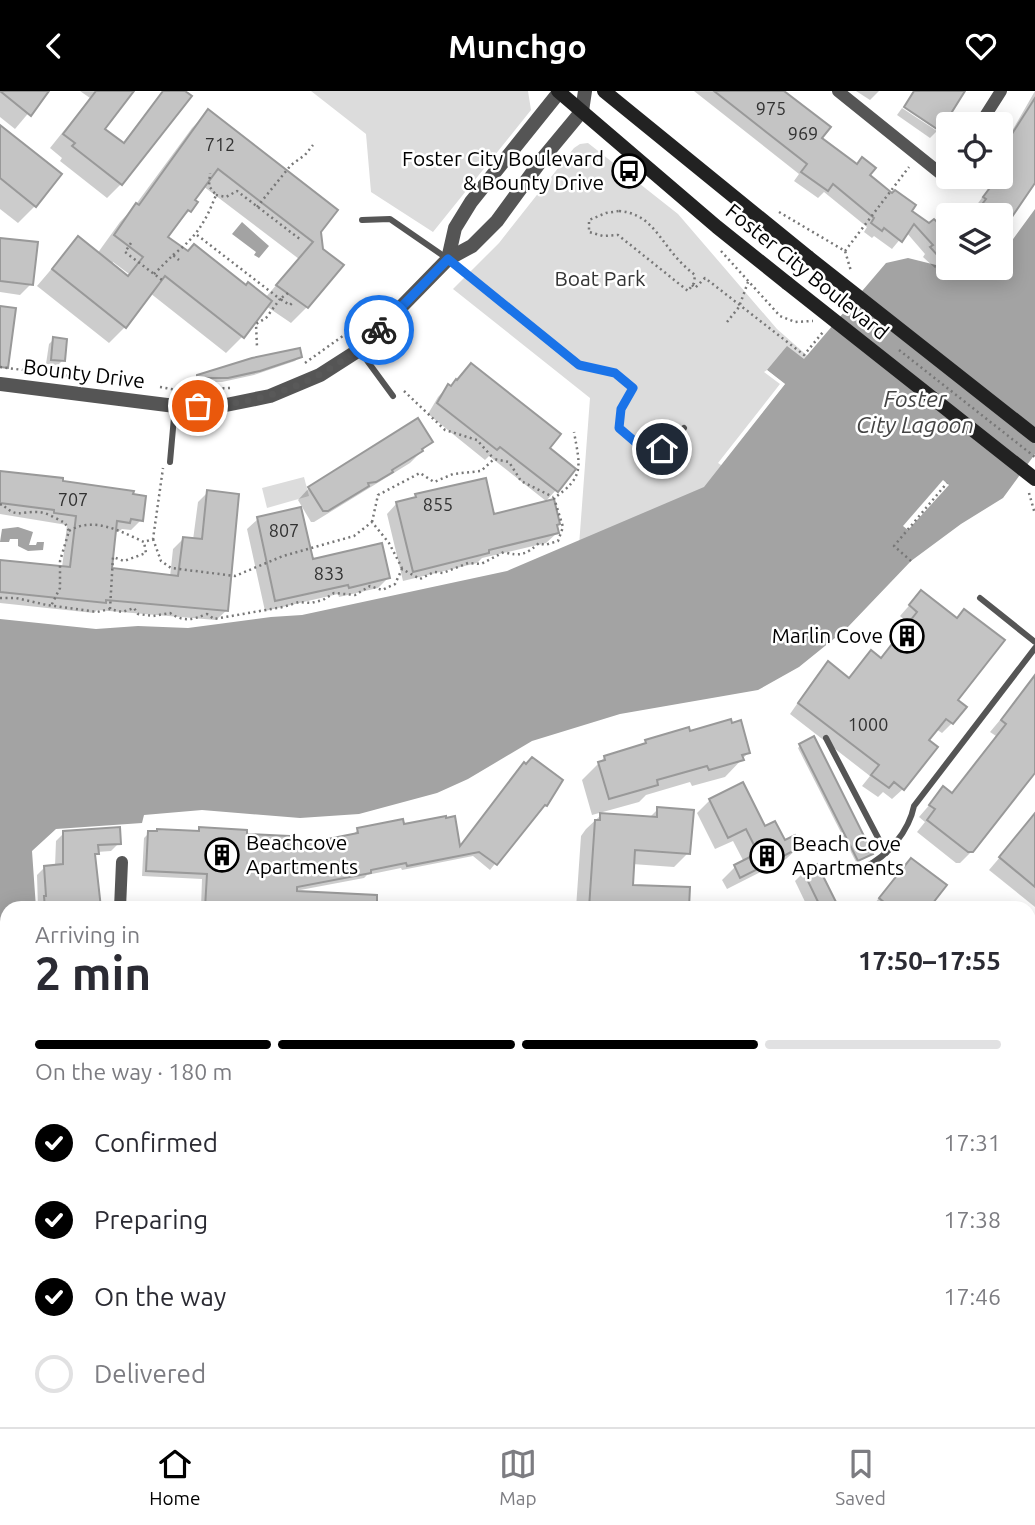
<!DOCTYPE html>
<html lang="en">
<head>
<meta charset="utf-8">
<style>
  body { margin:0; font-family:Ubuntu,sans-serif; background:#f2f2f3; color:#2b2b33; height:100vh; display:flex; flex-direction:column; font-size:26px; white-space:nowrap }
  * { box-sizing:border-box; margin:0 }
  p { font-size:23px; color:#7c7c81 }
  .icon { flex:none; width:38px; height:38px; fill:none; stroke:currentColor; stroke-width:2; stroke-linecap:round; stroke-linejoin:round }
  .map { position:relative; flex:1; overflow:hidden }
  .panel { position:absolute; left:0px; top:810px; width:1036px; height:527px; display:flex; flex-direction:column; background:#fff; border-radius:21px 21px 0 0; box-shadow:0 4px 18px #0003 }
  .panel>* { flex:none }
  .tools { position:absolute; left:936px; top:21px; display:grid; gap:14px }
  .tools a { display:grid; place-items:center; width:77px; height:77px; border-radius:7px; background:#fff; box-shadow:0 4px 18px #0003; font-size:35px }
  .pin { position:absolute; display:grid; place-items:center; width:60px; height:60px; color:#fff; margin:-30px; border:4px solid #fff; border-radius:50%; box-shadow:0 2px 7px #0007 }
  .courier { position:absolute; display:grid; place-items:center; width:70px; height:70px; margin:-35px; border:5px solid #1a73e8; border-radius:50%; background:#fff; color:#222; box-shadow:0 2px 9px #0007 }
  .summary em { font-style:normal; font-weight:700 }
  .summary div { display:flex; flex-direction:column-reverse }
  .summary { display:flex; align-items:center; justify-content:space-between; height:119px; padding:0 35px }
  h1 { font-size:46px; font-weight:700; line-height:52px }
  .bar { display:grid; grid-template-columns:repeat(4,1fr); gap:10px 7px; align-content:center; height:84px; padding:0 35px }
  .bar i { height:9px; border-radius:5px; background:#e1e1e2 }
  .bar .current { background:#000 }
  .bar p { grid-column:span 4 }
  ol { padding:0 35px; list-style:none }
  li { display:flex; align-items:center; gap:21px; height:77px }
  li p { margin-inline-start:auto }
  li .icon { padding:7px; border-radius:50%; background:#000; color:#fff; stroke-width:4 }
  li:last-child { color:#7c7c81 }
  li i { width:38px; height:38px; border:4px solid #e1e1e2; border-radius:50% }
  header { display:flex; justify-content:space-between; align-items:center; height:91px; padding:0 35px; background:#000; color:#fff; font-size:32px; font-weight:700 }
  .tabs { display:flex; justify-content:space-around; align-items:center; height:98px; border-top:2px solid #e1e1e2; background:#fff; font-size:19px; color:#7c7c81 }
  .tabs a { display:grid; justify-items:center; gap:4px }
  .tabs .current { color:#000 }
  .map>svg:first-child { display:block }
  .green { fill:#dcdcdc }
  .water { fill:#a3a3a3 }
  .pier { fill:#fff }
  .shadow { fill:#0003; fill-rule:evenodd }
  .building { fill:#c4c4c4; stroke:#999; stroke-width:2 }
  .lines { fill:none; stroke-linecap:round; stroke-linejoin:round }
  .path { stroke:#777; stroke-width:2.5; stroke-dasharray:2 3.5; stroke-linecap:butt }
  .service { stroke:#555; stroke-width:6 }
  .minor { stroke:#555; stroke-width:12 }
  .tertiary { stroke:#555; stroke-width:14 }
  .secondary { stroke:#222; stroke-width:14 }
  .path-bridge { stroke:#777; stroke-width:2.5; stroke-dasharray:2 3.5; stroke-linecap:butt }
  .secondary-bridge { stroke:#222; stroke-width:14 }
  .done { stroke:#595959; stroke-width:7; stroke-dasharray:0 12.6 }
  .route { stroke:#1a73e8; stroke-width:9 }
  .labels { text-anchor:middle; stroke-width:5; stroke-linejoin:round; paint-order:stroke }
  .number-label { font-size:18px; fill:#313131 }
  .poi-label { font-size:21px; fill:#000; stroke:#fff; text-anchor:end }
  .street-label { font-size:21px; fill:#000; stroke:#fff }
  .park-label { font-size:21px; fill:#333; stroke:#fff }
  .water-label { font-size:23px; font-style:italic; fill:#444; stroke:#fff }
</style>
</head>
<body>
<header><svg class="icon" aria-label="back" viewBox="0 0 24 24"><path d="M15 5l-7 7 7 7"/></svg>Munchgo<svg class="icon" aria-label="heart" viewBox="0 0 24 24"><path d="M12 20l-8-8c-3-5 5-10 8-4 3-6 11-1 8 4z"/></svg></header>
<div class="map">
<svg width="1035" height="1336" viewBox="0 0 1035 1336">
  <rect width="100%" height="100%" fill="#fff"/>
  <!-- green -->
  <g class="green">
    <path d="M311,0H528L531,19L433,141L371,101L366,43Z"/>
    <path d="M588,52L678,123L777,238L819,275L710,397L578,468L590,307L453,198L499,152L574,57L580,53Z"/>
    <path d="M304,386L309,405L267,417L262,397Z"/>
  </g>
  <!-- water -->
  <g class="water">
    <path d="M1035,118V363L1003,407L961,433L911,470L846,538L799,576L758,599L620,623L532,650L468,688L437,702L359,723L300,727L202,719L144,724L142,732L56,738L32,760L36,817H7V979L5,980L0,918V528L96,538L138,535L188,537L271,526L302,524L507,480L704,396L785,293L767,279L787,255L804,268L886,172L908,167L948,177H1001V160L1008,155Z"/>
    <path d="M242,131L269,155L259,167L254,164L256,161L232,143Z"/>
    <path d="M18,436L33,441L29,454H36L37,451H44L43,459L28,460L18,455V448H10L9,451H0L2,438Z"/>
  </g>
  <!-- pier -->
  <g class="pier">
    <path d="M767,279L785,293L721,374L718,372L780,293L764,281Z"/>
    <path d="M943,389L949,394L908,439L903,435Z"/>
  </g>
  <!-- shadow -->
  <g class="shadow">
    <path d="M0,0H47L15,38L0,26Z"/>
    <path d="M80,0H132L102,38L122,53L163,0H182L121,93L107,107L60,70L62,67L50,57L90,7Z"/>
    <path d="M694,0H761L909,120L930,134L942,140L948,134V167L935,177L923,166L925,163L906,141L892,158L874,145L872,147L864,141L867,136L824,101L818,107L794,90L799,83Z"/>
    <path d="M856,0H879L870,9Z"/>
    <path d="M1035,0V90L1001,138V124H974L979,117L976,115L997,86H1001V59Z"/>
    <path d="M902,17L937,40L930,47L897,24Z"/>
    <path d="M208,21L319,140L307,216L291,232L266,215L242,246L226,262L150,202L125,236L109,252L37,195L78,147L97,163L120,131L134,116L192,37ZM203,95L299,168L265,207L166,147L189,120L192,109ZM113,171L129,183L126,186L111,174Z"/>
    <path d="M0,36L35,115L18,132L0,118Z"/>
    <path d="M0,148L31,193L20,204L0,201Z"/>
    <path d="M54,248L63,269L58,274L46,273L49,253Z"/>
    <path d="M300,265L295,270L254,284L222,291H193L198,285Z"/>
    <path d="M448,295L547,357L556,399L546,410L489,365L485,369L428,323L438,306Z"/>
    <path d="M431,351L410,372L314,431H311L298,409L309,397Z"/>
    <path d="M0,382L61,392L141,429L131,439L122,438L118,441L114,440L110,479L170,486L173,458L183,448L193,449L198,411L208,401L227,519L216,529L97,519L94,522L0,512V470L62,477L67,434L0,423Z"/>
    <path d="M416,404L492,425L555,435L557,442L546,452L482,467L477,472L403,490L387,423L397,412L412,409Z"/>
    <path d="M258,428L312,470L388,487L378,497L339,506L338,503L265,520L247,438Z"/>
    <path d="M921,501L952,632L942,642L936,638L927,650L935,656L903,698L892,708L883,701L878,706L862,695L870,685L790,623L818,583L828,573L848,588L871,561L880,568L908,532L900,525Z"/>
    <path d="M1035,587V679L972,760L960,772H956L917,741L925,731L919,726L944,697L951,703L996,645L990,641Z"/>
    <path d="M689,642L748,662L725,686L692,695L690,691L646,704L639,711L592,724L582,689L605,666L641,656L646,650Z"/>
    <path d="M800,655L869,765L856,771L798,657Z"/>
    <path d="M524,673L546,714L539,718L490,779L473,765L402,779L401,777L367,784L364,787L295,800L376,806L375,817H201L202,788L142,785L144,747L149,742H196L200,738L245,745L296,756L352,744L358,739L403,735L459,757Z"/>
    <path d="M710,709L764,737L784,751L799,756L786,768L727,798L722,789L735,776L744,771L733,750L715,758L697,722Z"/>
    <path d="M658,718L688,762L674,776L632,773L631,795L688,797L687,817H576L581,745L586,738L601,724L648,728Z"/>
    <path d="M1030,731L1035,735V816L989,779Z"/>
    <path d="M64,742L119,752L111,760L97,761L94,766L99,817H38L37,784L45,776L55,775L56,750Z"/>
    <path d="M911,769L928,817H871L902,778Z"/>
    <path d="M816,775L837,817H808L795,790L804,781Z"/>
    <path d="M965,811L973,817H958Z"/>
    <path d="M1035,879V950L1029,946V885Z"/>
    <path d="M7,993V1094L5,1095L4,1088L0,1089V994Z"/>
    <path d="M1029,1015H1035V1132L1031,1136Z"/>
    <path d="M7,1159V1269L0,1271V1160Z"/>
    <path d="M1029,1205H1032V1264L1029,1267Z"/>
    <path d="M0,1282H7V1330H40L39,1336H0Z"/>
    <rect x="98" y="1330" width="51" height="6"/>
    <path d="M203,1330H351V1333L388,1335L389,1330H425V1336H202Z"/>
    <path d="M475,1330H518L517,1336H474Z"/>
    <path d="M566,1330H613V1336H565Z"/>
    <rect x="677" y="1330" width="120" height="6"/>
    <rect x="889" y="1330" width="47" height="6"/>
    <path d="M960,1330H1006L1005,1336H958Z"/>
  </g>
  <!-- building -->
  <g class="building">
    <path d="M0,0H49L31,25Z"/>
    <path d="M96,0H134L105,38L124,52L163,0H185L192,5L122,94L72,55L75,52L63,43Z"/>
    <path d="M714,0H784L831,36L822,47L857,73L862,66L876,77L870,84L892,102L895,99L916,114L912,120L929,132L934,128L943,137L948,132V176L930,156L933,154L914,133L902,151L884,137L882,140L871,132L874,127L833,93L828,100L801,81L807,73Z"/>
    <path d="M914,0H965L940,40L904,16Z"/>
    <path d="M1035,7V92L1001,142V124H991L980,116L986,108L983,106L998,86H1001V60Z"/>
    <path d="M208,18L338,119L321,141L323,158L344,174L308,217L276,194L313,151L218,78L195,109L198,111L191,121L188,119L168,146L188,160L194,153L246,194L248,191L272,210L244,247L165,185L126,237L52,178L78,145L128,185L143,166L114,144L136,112L139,114Z"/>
    <path d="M0,34L62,83L36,116L0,87Z"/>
    <path d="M0,147L38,151L33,194L0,190Z"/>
    <path d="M0,215L16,217L8,277L0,276Z"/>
    <path d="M53,246L67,248L65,270L51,269Z"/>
    <path d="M300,257L302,266L260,280L228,287H197V284L252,267Z"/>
    <path d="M471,272L561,343L550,357L576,378L558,401L500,356L497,359L437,312L448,293L451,295L456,288L457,289Z"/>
    <path d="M418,327L433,351L422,358L423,360L392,379L393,381L376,391L368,392L369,395L328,420H323L308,396Z"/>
    <path d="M0,380L63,387V390L134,400L133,403L146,405L143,430L131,428L130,432L117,430L112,477L178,485L183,446L202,448L207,399L239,403L228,520L106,509V512L0,501V469L70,476L76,425L54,422V419L0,412Z"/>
    <path d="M486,387L494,423L554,408L560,433L557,434L559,442L489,459V462L413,481L396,411L416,406L415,403Z"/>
    <path d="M301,416L313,468L382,452L390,487L349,497L348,494L275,510L257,426Z"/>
    <path d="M921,499L957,527L964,518L1005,549L958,609L967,616L953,633L946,628L929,649L938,656L904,699L894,691L889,697L871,684L879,674L798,612L828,570L849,587L871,559L881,567L917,521L909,514Z"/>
    <path d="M1035,584V682L973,761H968L927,729L935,718L929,714L943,695L952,702L1006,633L1001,629Z"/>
    <path d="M731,628L732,632L741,629L750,662L742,664L744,669L709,679L707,675L657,689L658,694L609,708L598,671L605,669L604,665L646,652L645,649L689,636L690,640Z"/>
    <path d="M814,645L873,763L858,770L799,653Z"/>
    <path d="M532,666L563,689L547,715L545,714L497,774L479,761L407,775L406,772L371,779V782L297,796V800L377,804V817H205L207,783L146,780L148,740H157V738L199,740V736L247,739V743L289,745V747L298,748L297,754L358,742L357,737L403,728L404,733L446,725V727L455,725L460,755L524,671L526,673Z"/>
    <path d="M743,691L765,735L775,730L785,749L795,744L801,756L740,787L734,774L758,762L746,738L728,747L709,708Z"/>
    <path d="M657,716L694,719L690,763L635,759L633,794L690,796L689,817H589L595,729H600V722L657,726Z"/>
    <path d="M1035,722V796L999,766Z"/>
    <path d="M120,736L121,753L98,754L99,763H95L101,817H45L44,805H46L44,775L63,773V740Z"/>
    <path d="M911,767L947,794L929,817H891L879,807Z"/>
    <path d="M817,773L839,817H821L803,780Z"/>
  </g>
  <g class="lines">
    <!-- path -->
    <g class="path">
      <path d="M216,104L226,106L237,100L301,149"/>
      <path d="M257,116L291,74L305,64L313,54"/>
      <path d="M619,120C646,122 656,141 671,160C678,169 686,177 695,184L694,192L688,200L618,144L603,145L589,141V129L606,122Z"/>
      <path d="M779,121L845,160L851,180"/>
      <path d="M197,144L280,208L266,227L256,233L257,256"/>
      <path d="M131,152L125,161L162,189"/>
      <path d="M721,160L780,225L795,231L813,230"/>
      <path d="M845,160L909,76"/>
      <path d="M173,164C197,145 205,132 216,104L209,95L210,82"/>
      <path d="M154,183L173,164L179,169"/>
      <path d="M692,194L695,197L705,187L804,264L823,241"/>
      <path d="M288,202L280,208L290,214L294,210"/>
      <path d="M727,231L739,216L748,191"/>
      <path d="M305,272L361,232L371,221"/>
      <path d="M0,276L77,286"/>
      <path d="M160,296L177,299"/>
      <path d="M184,299L230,297"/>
      <path d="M404,300L445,339L477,349L494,368"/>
      <path d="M1029,402L1035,423"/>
      <path d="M0,414L2,413C17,428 20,420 38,421C46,421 57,428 65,432L69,440L60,470V497L51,515"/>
      <path d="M372,431L378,404L420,382L434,391L453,383L481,380L494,368L509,371L521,390L553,406"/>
      <path d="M69,440C93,425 120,440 144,451L153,448L163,377"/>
      <path d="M153,448L161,470L171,477L235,485L283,465L354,445L372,431L389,452L402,477"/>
      <path d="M911,470L894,455L947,392"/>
      <path d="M0,507H16L47,514L97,521L110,518L122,521L134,517L138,523L153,525L170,522C183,531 192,529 207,523L214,528L283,516L299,511L311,512L323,509L334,502L355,504L370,495L382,499L395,493L402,478L420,488L434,481L443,482L468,472L481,473L504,461C520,466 527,463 539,452L545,454L558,450L563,436L554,407C585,386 580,375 574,341"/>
      <path d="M110,518L113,466L124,470L146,462L144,451"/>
      <path d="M1029,1138H1035"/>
      <path d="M1029,1328L1035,1329"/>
      <path d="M632,1336V1330"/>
      <path d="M665,1336V1330"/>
      <path d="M812,1336V1330"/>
      <path d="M878,1336V1330"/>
      <path d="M1022,1336L1023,1330"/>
    </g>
    <!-- service -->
    <g class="service">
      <path d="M362,129L390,128L448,168L579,274L615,282L633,297L621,318L619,337L640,355L662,358L684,337"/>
      <path d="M360,260L393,305"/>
      <path d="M170,371L175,315"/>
      <path d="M980,507L1035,551"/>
      <path d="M826,647L886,762"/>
      <path d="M865,776C888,765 909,740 914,715L1035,557"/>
      <path d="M1029,870L1035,863"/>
    </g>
    <!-- minor -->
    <g class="minor">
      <path d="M838,0L946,87L948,83"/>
      <path d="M980,33L1001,0"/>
      <path d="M120,817L122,771"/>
      <path d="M0,1122L7,1121"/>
      <path d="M1029,1155L1035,1156"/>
      <path d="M186,1336V1330"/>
      <path d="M450,1336V1330"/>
      <path d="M648,1336L649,1330"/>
      <path d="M850,1336V1330"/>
    </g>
    <!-- tertiary -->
    <g class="tertiary">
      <path d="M448,168L455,137L471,111L560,0"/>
      <path d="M0,293L175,315H221L270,305L320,284L359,259L448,168L472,155L497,130L543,67L582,20L585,0"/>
    </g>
    <!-- secondary -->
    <g class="secondary">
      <path d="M558,0L717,136L787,192"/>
      <path d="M604,0L808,166"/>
    </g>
    <!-- path-bridge -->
    <path class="path-bridge" d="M899,259L1035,366"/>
    <!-- secondary-bridge -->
    <g class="secondary-bridge">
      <path d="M808,166L1035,345"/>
      <path d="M787,192L1035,388"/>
    </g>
  </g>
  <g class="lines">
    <!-- done -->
    <path class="done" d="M198,315C267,314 331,287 379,239"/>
    <!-- route -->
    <path class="route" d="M379,239L448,168L579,274L615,282L633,297L621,318L619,337L640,355L662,358"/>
  </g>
  <!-- icons -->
  <defs>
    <symbol id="bus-ring" viewBox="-11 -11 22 22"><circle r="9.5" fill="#fff" stroke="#000" stroke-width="1.5"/><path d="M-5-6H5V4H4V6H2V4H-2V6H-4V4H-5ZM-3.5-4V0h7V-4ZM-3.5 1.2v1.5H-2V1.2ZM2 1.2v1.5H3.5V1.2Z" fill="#000"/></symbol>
    <symbol id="building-ring" viewBox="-11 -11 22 22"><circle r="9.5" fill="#fff" stroke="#000" stroke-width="1.5"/><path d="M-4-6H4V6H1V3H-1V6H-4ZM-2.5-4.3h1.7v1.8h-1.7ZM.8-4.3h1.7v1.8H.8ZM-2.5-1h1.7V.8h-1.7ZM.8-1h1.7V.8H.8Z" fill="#000"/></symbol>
  </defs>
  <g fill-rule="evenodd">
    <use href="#bus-ring" x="610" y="61" width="38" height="38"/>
    <use href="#building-ring" x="888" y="526" width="38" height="38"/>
    <use href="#building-ring" x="203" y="745" width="38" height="38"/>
    <use href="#building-ring" x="748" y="746" width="38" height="38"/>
  </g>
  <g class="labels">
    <!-- number labels -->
    <g class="number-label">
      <text x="771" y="24">975</text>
      <text x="803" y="49">969</text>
      <text x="220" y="60">712</text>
      <text x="73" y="415">707</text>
      <text x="438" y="420">855</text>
      <text x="284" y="446">807</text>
      <text x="329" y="489">833</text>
      <text x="868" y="640">1000</text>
    </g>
    <!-- poi labels -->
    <g class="poi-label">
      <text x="604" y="75">Foster City Boulevard<tspan x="604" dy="24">&amp; Bounty Drive</tspan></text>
      <text x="883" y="552">Marlin Cove</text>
      <text x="246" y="759" text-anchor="start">Beachcove<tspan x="246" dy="24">Apartments</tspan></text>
      <text x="792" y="760" text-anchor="start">Beach Cove<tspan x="792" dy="24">Apartments</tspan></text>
    </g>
    <!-- street labels -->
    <g class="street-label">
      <text transform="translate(807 181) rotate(39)" y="7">Foster City Boulevard</text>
      <text transform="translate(84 283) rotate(7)" y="7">Bounty Drive</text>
    </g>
    <!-- park labels -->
    <g class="park-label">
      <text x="600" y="195">Boat Park</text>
    </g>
    <!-- water labels -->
    <g class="water-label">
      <text x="915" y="316">Foster<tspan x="915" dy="26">City Lagoon</tspan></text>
    </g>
  </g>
</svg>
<div class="tools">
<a><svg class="icon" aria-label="locate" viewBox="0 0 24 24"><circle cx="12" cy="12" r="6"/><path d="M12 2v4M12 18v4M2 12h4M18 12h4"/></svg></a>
<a><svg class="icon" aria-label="layers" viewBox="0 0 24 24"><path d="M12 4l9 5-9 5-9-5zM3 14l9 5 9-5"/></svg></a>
</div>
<div class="pin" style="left:198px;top:315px;background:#ea580c"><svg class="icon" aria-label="bag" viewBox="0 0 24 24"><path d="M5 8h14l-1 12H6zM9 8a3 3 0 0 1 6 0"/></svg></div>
<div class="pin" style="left:662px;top:358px;background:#1f2937"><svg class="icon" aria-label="home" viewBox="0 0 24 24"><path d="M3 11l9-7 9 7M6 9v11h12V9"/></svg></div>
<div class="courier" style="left:379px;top:239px"><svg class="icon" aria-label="bike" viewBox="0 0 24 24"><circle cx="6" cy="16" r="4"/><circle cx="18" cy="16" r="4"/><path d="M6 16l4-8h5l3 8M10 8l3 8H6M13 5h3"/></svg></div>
<section class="panel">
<div class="summary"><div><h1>2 min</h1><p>Arriving in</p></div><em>17:50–17:55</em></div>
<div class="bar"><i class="current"></i><i class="current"></i><i class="current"></i><i></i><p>On the way · 180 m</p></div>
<ol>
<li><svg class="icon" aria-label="check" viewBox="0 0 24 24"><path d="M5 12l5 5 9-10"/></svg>Confirmed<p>17:31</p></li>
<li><svg class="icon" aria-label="check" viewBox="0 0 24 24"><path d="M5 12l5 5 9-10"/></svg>Preparing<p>17:38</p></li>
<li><svg class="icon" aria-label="check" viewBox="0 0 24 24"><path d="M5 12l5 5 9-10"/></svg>On the way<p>17:46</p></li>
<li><i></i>Delivered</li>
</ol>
</section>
</div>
<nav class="tabs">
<a class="current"><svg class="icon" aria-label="home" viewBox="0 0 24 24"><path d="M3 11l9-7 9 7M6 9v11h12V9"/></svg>Home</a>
<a><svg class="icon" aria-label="map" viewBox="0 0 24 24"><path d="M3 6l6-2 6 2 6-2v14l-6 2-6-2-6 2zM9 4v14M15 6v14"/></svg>Map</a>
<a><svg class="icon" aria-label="saved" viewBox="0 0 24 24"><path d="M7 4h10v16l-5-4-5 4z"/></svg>Saved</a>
</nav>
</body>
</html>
